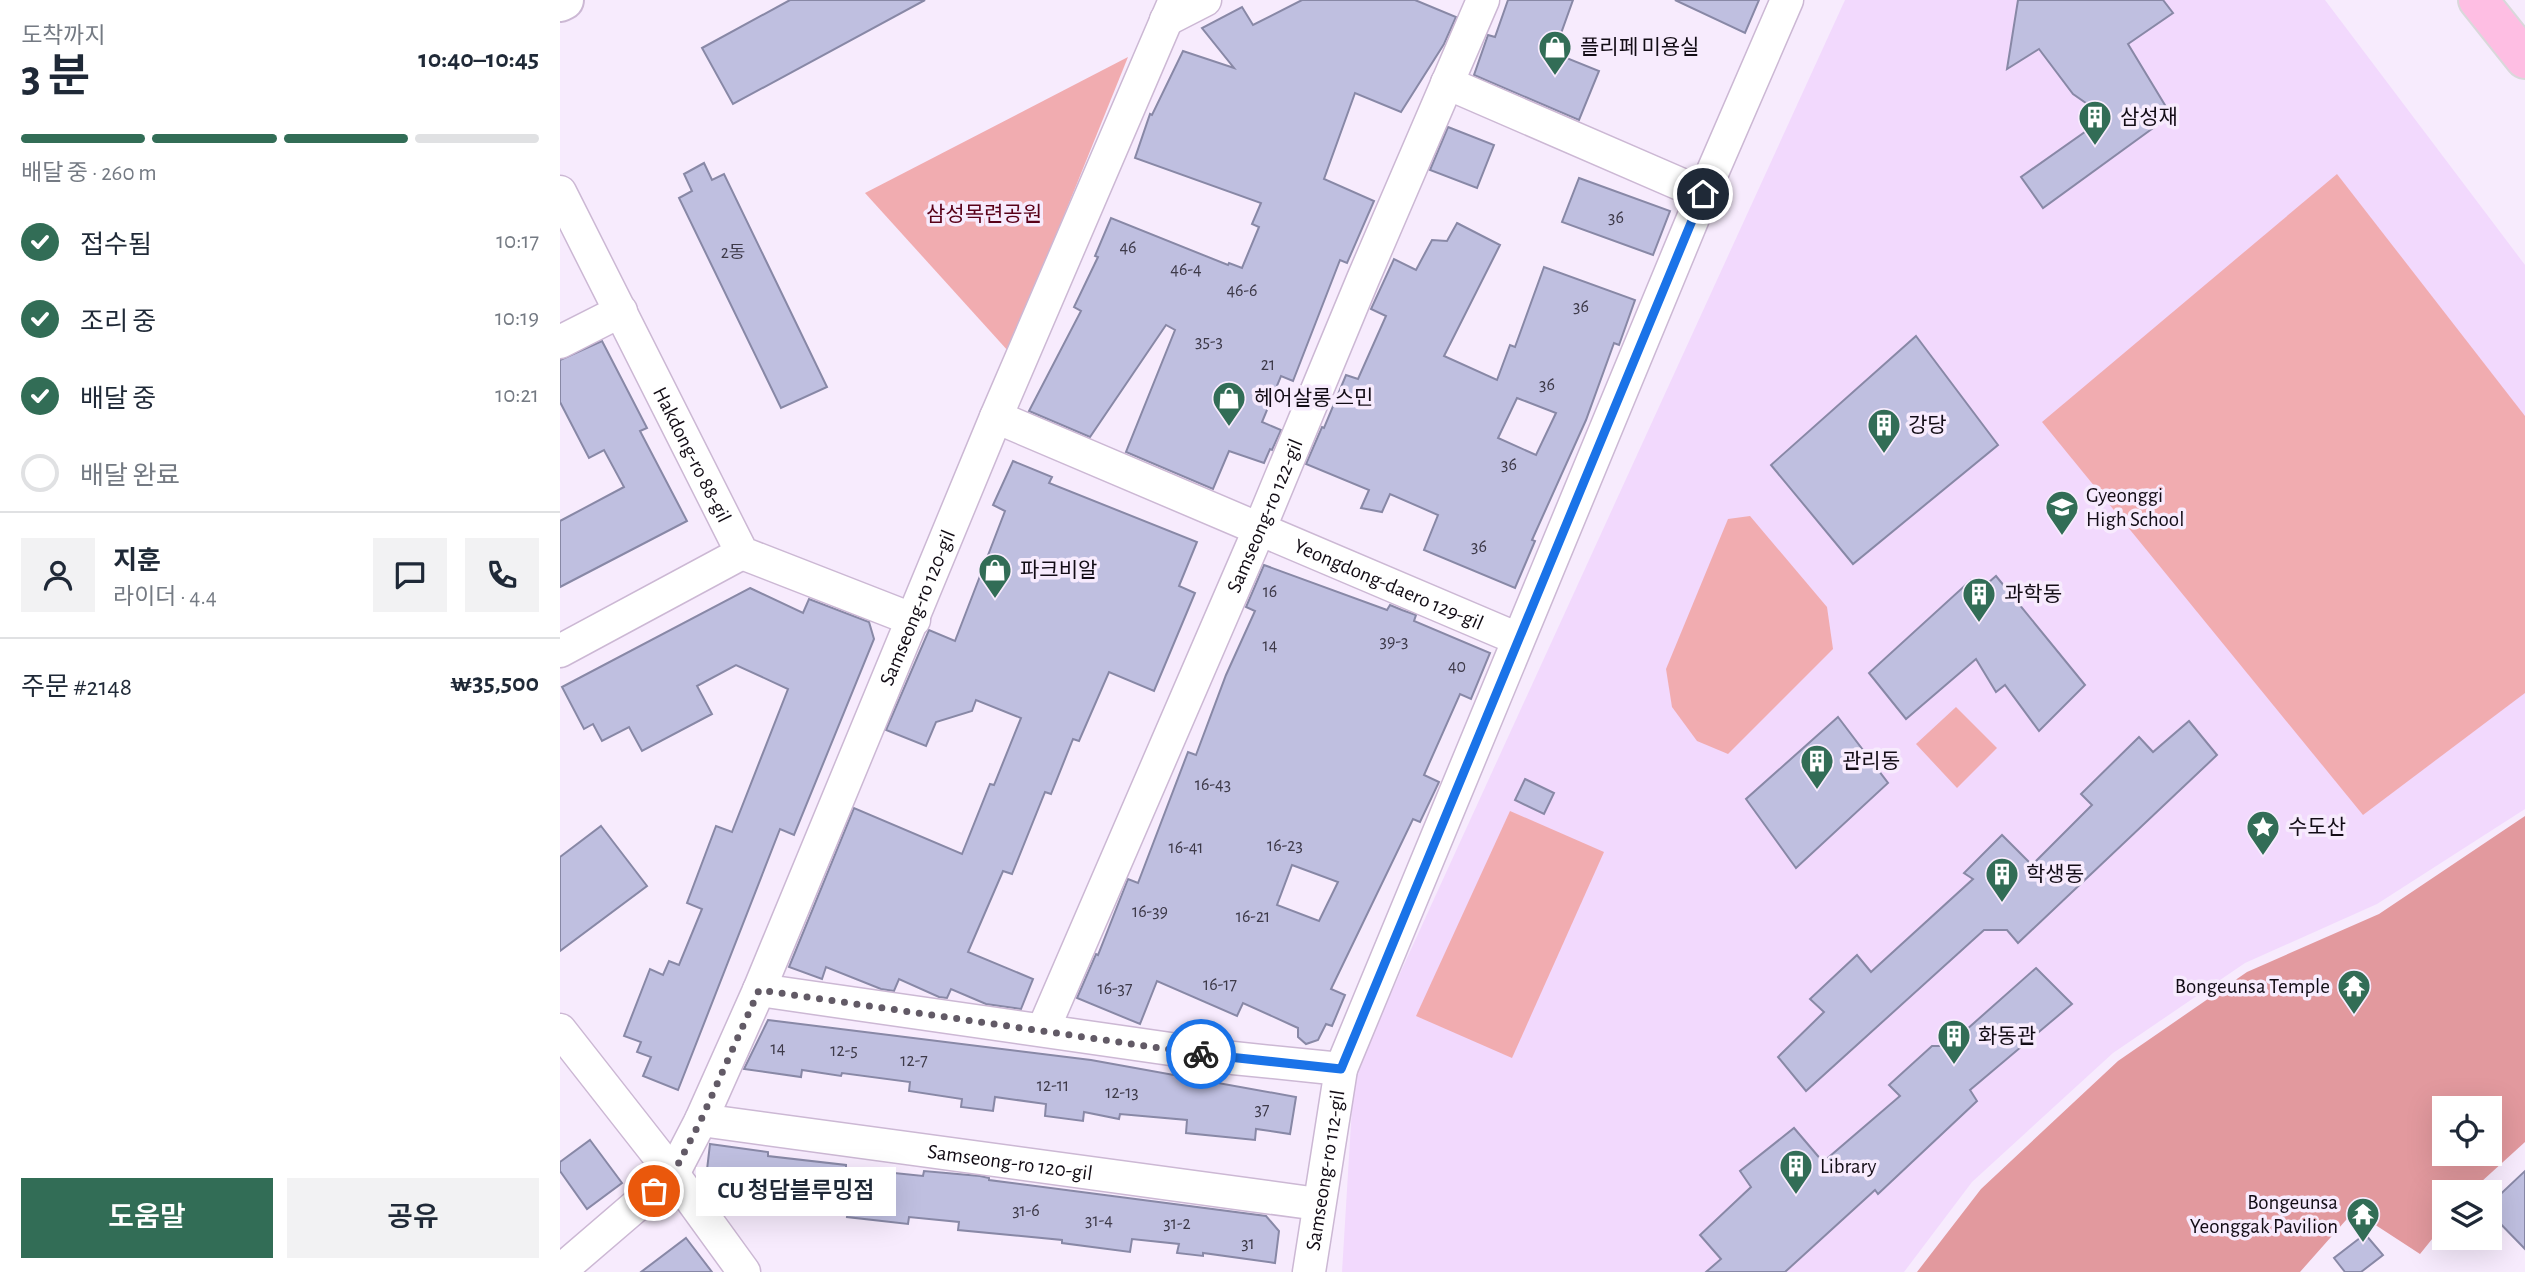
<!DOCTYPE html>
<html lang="ko">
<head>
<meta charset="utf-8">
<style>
  body { margin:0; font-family:"Alegreya Sans","Noto Sans KR",sans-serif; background:#f2f2f3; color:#1f2937; height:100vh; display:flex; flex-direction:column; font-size:26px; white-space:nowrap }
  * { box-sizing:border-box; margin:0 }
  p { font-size:23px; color:#747a83 }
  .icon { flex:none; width:38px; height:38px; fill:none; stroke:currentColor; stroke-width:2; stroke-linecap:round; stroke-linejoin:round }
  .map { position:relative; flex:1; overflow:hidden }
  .sheet { display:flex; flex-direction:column; background:#fff; width:560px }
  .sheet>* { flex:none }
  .controls { position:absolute; left:1872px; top:1096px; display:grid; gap:14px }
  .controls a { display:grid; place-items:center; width:70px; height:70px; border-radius:0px; background:#fff; box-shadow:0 7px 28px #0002; font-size:35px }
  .pin { position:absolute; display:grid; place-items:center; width:60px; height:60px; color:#fff; margin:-30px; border:4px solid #fff; border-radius:50%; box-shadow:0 2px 7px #0007 }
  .courier { position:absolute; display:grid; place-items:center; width:70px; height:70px; margin:-35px; border:5px solid #1a73e8; border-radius:50%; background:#fff; color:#222; box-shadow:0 2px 9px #0007 }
  .bubble { position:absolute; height:49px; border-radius:0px; background:#fff; box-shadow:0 7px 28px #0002; font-size:23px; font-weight:600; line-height:49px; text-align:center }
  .head em { font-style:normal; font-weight:600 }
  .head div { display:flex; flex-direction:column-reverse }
  .head { display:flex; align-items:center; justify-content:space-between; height:119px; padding:0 21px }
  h1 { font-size:46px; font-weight:600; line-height:52px }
  .bar { display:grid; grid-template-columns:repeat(4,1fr); gap:10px 7px; align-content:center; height:84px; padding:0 21px }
  .bar i { height:9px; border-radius:5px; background:#e0e1e3 }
  .bar .active { background:#326d56 }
  .bar p { grid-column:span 4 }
  .line { display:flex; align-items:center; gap:18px; padding:0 21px; border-top:2px solid #e0e1e3 }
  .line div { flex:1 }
  .round { display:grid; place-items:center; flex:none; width:74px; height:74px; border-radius:0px; background:#f2f2f3 }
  ol { padding:0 21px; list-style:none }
  li { display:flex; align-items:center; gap:21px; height:77px }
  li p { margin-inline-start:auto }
  li .icon { padding:7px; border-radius:50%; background:#326d56; color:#fff; stroke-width:4 }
  li:last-child { color:#747a83 }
  li i { width:38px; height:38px; border:4px solid #e0e1e3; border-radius:50% }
  .cta { display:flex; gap:14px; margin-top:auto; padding:14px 21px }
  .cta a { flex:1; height:80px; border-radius:0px; background:#326d56; color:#fff; font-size:28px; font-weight:600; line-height:80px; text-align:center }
  .cta a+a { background:#f2f2f3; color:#1f2937 }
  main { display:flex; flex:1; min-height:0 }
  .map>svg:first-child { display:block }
  .built { fill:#f2d9fd }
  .green { fill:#f1acb0 }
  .forest { fill:#e2999e; fill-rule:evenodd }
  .building { fill:#bfbfe0; stroke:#8888a6; stroke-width:2; fill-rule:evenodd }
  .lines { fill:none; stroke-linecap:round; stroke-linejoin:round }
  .street-casing { stroke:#ccb8d4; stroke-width:35 }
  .secondary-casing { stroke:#ccb8d4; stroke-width:42 }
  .primary-casing { stroke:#d9d8da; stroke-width:42 }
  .street { stroke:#fff; stroke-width:32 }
  .secondary { stroke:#fff; stroke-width:38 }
  .primary { stroke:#febee3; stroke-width:38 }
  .done { stroke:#625a66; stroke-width:7; stroke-dasharray:0 12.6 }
  .route { stroke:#1a73e8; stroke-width:9 }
  .labels { text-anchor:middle; stroke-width:7; stroke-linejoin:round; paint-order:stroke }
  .number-label { font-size:18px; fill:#3d3948 }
  .poi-label { font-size:21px; fill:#120c15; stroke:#f7ebfd; text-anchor:start }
  .park-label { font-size:21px; fill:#590118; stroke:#f7ebfd }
  .street-label { font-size:21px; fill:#120c15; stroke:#f7ebfd }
</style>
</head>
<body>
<main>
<section class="sheet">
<div class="head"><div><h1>3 분</h1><p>도착까지</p></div><em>10:40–10:45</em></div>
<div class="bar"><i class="active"></i><i class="active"></i><i class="active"></i><i></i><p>배달 중 · 260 m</p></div>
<ol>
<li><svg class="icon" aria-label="check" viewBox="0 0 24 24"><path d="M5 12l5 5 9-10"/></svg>접수됨<p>10:17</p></li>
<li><svg class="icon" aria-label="check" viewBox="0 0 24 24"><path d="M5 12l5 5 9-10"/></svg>조리 중<p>10:19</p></li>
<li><svg class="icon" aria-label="check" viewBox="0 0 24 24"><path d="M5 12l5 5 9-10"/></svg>배달 중<p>10:21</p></li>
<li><i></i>배달 완료</li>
</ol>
<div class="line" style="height:126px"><a class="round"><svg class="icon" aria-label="person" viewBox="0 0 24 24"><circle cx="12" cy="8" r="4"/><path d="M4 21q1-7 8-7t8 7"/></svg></a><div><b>지훈</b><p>라이더 · 4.4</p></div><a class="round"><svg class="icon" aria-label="chat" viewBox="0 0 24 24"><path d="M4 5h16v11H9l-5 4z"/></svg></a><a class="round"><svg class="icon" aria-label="phone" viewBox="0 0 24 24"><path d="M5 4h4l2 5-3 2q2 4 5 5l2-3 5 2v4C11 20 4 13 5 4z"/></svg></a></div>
<div class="line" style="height:91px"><div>주문 #2148</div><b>₩35,500</b></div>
<div class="cta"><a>도움말</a><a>공유</a></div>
</section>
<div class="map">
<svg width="1965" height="1272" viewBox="0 0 1965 1272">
  <rect width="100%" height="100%" fill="#f7ebfd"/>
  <!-- built -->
  <path class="built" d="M1285,0H1765L1965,265V809L1817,904L1685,963L1553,1053L1412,1182L1344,1272H782L794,1074Z"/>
  <!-- green -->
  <g class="green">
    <path d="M568,57L449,352L305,193Z"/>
    <path d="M1777,174L1965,416V693L1803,815L1482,422Z"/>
    <path d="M1190,516L1267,607L1273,649L1168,754L1137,741L1112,707L1106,669L1168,519Z"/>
    <path d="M1396,707L1437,748L1397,788L1356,744Z"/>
    <path d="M950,811L1044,852L952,1058L856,1016Z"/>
  </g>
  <!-- forest -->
  <path class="forest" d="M1965,816V1142L1910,1192H1885V1223L1860,1254L1794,1211L1740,1272H1357L1421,1189L1558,1061L1687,972L1819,914ZM1885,1108H1930V1153H1885Z"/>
  <!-- building -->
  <g class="building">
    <path d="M230,0H365L173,104L142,48Z"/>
    <path d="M742,0H855L896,17L884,44L841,112L795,93L764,179L814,201L787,263L780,260L733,381L721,376L702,422L721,430L712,450L710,449L704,463L669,451L653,489L566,452L615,330L606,325L530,437L469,411L521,311L514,307L538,257L535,256L551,218L668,265L669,263L682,268L699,227L692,224L701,203L575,158L590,114L592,115L623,51L674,68L642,28L682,7L693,25Z"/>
    <path d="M948,0H1013L994,53L1039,71L1019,120L914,75L928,35L935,37Z"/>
    <path d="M1115,0H1199L1185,33Z"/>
    <path d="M1458,0H1603L1613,13L1568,44L1611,115L1483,208L1461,177L1546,117L1513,94L1479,49L1447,69Z"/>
    <path d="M888,127L934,145L917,188L870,170Z"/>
    <path d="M144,163L152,180L164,174L267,387L221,408L119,198L132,191L124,174Z"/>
    <path d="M1019,178L1110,211L1093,255L1002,222Z"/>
    <path d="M897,223L940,245L884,356L937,380L950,345L955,347L984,267L1075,300L1059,345L1054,343L1026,420L972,540L975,541L955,588L864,550L878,515L830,494L822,512L801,508L809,490L746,464L762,427L764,428L786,375L798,379L826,316L811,309L834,259L856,270L872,240L887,241ZM957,398L996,413L976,455L938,438Z"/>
    <path d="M1356,336L1438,445L1293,564L1211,465Z"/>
    <path d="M42,341L87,428L80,431L127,521L0,587V521L64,487L44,450L29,458L0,402V360Z"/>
    <path d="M453,461L492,477L489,483L637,542L619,586L635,593L594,691L549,672L519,741L513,739L491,794L485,792L452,874L443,871L408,952L473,979L461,1009L426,1004L391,989L387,998L379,997L339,979L334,991L321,989L266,967L262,979L229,967L294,808L402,854L430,784L434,785L461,718L416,700L412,711L376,722L366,746L326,730L369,630L395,641L445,511L433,505Z"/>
    <path d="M704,565L827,610L830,605L842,610L856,615L854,621L930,653L911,699L900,694L864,775L879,782L860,822L853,819L771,989L785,995L772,1026L766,1024L758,1040L746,1044L738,1037V1028L683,1003L677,1016L597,981L580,1024L517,998L536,954L538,955L568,879L578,883L628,752L636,755L666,675L695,611L686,607ZM732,865L778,882L759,921L717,905Z"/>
    <path d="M1436,576L1525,685L1479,731L1445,685L1436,692L1416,659L1346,719L1309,673L1411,580L1421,589Z"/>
    <path d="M190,588L243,613L249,599L309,622L314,639L234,835L220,829L118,1090L83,1076L91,1057L77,1052L81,1042L64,1036L90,969L103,975L109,961L119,965L142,909L127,903L156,826L172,832L228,689L176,665L137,686L152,714L82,751L69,727L42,741L33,724L24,729L2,687Z"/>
    <path d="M1278,717L1328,783L1236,868L1186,799Z"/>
    <path d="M1629,721L1657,755L1458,943L1447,930H1424L1246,1091L1218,1057L1264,1012L1250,999L1297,955L1311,972L1413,879L1404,873L1442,835L1472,865L1532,805L1521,794L1579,737L1593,752Z"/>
    <path d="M965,779L994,793L984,814L955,800Z"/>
    <path d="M41,826L87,886L0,951V857Z"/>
    <path d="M1476,968L1512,1004L1410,1090L1417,1101L1318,1194L1315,1190L1225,1272H1146L1161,1259L1140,1235L1191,1187L1180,1171L1234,1128L1263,1162L1340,1096L1329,1085L1372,1046H1388Z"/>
    <path d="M208,1020L531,1060L736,1097L730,1134L696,1129L695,1140L626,1133L627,1120L560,1114L559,1119L524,1112L523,1121L485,1116L486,1104L435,1097L433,1111L401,1107L402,1099L349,1091L350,1082L282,1073L281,1076L242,1070L241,1077L184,1069Z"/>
    <path d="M30,1140L62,1183L27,1209L0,1171V1162Z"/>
    <path d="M150,1144L208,1152V1156L286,1165V1168L363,1176L364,1171L420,1176L429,1178V1180L706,1216L719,1231L715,1263L643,1253V1256L617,1253L619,1244L572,1239L570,1252L502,1243V1240L398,1230L399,1222L349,1217L348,1224L287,1217L288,1210L151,1195L145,1187Z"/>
    <path d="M1965,1171V1249L1930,1213V1204Z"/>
    <path d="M1805,1234L1823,1255L1801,1272H1785L1774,1258Z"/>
    <path d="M126,1238L152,1272H81Z"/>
  </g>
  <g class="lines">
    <defs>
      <g id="street">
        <path d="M606,20L645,0"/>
        <path d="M887,83L1143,194"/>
        <path id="s1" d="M0,192L182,553L354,620"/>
        <path d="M0,342L61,311"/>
        <path id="s2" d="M436,417L958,639"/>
        <path d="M0,651L182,553"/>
        <path d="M199,990L673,1058L781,1069"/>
        <path d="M0,1030L113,1174L184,1272"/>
        <path id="s3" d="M483,1030L699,530L803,279L923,0"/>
        <path id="s4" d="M141,1120L758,1204"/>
        <path id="s5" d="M0,1271L113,1174L141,1120L199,990L436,417L615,0"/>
        <path id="s6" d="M749,1272L781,1069L1143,194L1227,0"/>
      </g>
      <path id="secondary" d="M0,2L4,0"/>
      <path id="primary" d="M1918,0L1965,59"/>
    </defs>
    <!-- street casing -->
    <use href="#street" class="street-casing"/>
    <!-- secondary casing -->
    <use href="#secondary" class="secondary-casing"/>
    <!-- primary casing -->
    <use href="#primary" class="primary-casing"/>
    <!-- street -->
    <use href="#street" class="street"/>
    <!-- secondary -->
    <use href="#secondary" class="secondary"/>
    <!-- primary -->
    <use href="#primary" class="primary"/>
  </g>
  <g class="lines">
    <!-- done -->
    <path class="done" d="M94,1191L113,1174L141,1120L199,990L641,1054"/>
    <!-- route -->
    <path class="route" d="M641,1054L781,1069L1143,194"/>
  </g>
  <!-- icons -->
  <defs>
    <symbol id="shop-pin" viewBox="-11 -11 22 30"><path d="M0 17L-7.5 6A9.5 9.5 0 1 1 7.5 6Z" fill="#326d56" stroke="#f7ebfd"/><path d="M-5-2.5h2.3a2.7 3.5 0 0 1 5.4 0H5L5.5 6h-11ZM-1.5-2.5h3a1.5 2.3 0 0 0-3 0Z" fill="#fff"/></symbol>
    <symbol id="building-pin" viewBox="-11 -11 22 30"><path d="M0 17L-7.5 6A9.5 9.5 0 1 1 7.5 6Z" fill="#326d56" stroke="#f7ebfd"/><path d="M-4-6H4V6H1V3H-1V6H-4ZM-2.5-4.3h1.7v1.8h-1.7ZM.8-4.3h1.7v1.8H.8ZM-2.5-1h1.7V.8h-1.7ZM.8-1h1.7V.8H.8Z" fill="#fff"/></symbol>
    <symbol id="school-pin" viewBox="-11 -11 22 30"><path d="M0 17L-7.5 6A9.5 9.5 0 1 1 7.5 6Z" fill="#326d56" stroke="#f7ebfd"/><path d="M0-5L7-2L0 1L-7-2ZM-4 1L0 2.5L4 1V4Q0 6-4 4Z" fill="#fff"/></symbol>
    <symbol id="sight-pin" viewBox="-11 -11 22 30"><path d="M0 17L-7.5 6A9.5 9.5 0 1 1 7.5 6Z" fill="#326d56" stroke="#f7ebfd"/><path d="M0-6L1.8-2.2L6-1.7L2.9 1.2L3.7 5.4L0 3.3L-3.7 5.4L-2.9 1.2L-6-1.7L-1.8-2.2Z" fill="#fff"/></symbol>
    <symbol id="temple-pin" viewBox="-11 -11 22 30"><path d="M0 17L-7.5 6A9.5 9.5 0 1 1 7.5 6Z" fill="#326d56" stroke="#f7ebfd"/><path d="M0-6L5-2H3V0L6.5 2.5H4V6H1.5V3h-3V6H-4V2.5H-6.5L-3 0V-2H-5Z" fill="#fff"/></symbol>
  </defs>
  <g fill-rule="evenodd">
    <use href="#shop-pin" x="976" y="28" width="38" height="52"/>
    <use href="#building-pin" x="1516" y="98" width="38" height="52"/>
    <use href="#shop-pin" x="650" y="379" width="38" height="52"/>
    <use href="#building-pin" x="1305" y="406" width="38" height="52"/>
    <use href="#school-pin" x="1483" y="488" width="38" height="52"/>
    <use href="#shop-pin" x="416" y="551" width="38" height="52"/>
    <use href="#building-pin" x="1400" y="575" width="38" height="52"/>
    <use href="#building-pin" x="1238" y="742" width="38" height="52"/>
    <use href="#sight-pin" x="1684" y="808" width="38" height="52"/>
    <use href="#building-pin" x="1423" y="855" width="38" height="52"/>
    <use href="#temple-pin" x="1775" y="967" width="38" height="52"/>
    <use href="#building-pin" x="1375" y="1017" width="38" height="52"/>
    <use href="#building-pin" x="1217" y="1147" width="38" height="52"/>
    <use href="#temple-pin" x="1784" y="1195" width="38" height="52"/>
  </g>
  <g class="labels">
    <!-- number labels -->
    <g class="number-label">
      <text x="1056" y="223">36</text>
      <text x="568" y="253">46</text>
      <text x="173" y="258">2동</text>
      <text x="626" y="275">46-4</text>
      <text x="682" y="296">46-6</text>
      <text x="1021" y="312">36</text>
      <text x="649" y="347">35-3</text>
      <text x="708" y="370">21</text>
      <text x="987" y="390">36</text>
      <text x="949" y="470">36</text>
      <text x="919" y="552">36</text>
      <text x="710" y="597">16</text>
      <text x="834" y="647">39-3</text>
      <text x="710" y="651">14</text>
      <text x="897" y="672">40</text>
      <text x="653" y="790">16-43</text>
      <text x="725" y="851">16-23</text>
      <text x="626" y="853">16-41</text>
      <text x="590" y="917">16-39</text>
      <text x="693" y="922">16-21</text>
      <text x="660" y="990">16-17</text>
      <text x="555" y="994">16-37</text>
      <text x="218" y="1054">14</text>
      <text x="284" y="1056">12-5</text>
      <text x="354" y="1066">12-7</text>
      <text x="493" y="1091">12-11</text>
      <text x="562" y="1098">12-13</text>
      <text x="702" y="1115">37</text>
      <text x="466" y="1216">31-6</text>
      <text x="539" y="1226">31-4</text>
      <text x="617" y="1229">31-2</text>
      <text x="688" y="1249">31</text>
    </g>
    <!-- poi labels -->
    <g class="poi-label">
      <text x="1020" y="54">플리페 미용실</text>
      <text x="1560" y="124">삼성재</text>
      <text x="694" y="405">헤어살롱 스민</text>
      <text x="1348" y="432">강당</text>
      <text x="1526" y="502">Gyeonggi<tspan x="1526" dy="24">High School</tspan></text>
      <text x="460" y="577">파크비알</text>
      <text x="1444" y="601">과학동</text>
      <text x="1282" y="768">관리동</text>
      <text x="1728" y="834">수도산</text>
      <text x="1466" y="881">학생동</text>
      <text x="1770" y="993" text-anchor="end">Bongeunsa Temple</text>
      <text x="1418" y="1043">화동관</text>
      <text x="1260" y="1173">Library</text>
      <text x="1778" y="1209" text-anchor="end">Bongeunsa<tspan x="1778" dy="24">Yeonggak Pavilion</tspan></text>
    </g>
    <!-- park labels -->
    <g class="park-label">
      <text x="424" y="221">삼성목련공원</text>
    </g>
    <!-- street labels -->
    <g class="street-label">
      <text dy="7" stroke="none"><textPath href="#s1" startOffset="294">Hakdong-ro 88-gil</textPath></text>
      <text dy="7" stroke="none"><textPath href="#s3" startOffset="560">Samseong-ro 122-gil</textPath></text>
      <text dy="7" stroke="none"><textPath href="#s2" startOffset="427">Yeongdong-daero 129-gil</textPath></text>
      <text dy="7" stroke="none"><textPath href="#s5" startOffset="766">Samseong-ro 120-gil</textPath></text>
      <text dy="7" stroke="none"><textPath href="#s4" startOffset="312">Samseong-ro 120-gil</textPath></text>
      <text dy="7" stroke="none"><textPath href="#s6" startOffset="103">Samseong-ro 112-gil</textPath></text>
    </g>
  </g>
</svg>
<div class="controls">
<a><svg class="icon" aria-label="locate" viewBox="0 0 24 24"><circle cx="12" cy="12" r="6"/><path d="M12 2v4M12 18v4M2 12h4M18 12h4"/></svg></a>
<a><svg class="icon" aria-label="layers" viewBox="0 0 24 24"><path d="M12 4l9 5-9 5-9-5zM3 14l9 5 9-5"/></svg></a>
</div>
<div class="pin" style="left:94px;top:1191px;background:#ea580c"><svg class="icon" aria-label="bag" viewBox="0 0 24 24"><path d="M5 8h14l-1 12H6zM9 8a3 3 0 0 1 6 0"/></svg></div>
<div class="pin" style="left:1143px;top:194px;background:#1f2937"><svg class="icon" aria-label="home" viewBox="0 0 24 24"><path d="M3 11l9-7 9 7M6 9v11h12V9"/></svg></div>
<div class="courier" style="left:641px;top:1054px"><svg class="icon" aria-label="bike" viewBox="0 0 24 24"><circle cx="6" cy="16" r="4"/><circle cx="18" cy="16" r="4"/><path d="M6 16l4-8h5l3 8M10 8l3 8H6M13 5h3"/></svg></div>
<div class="bubble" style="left:136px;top:1167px;width:200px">CU 청담블루밍점</div>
</div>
</main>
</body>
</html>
